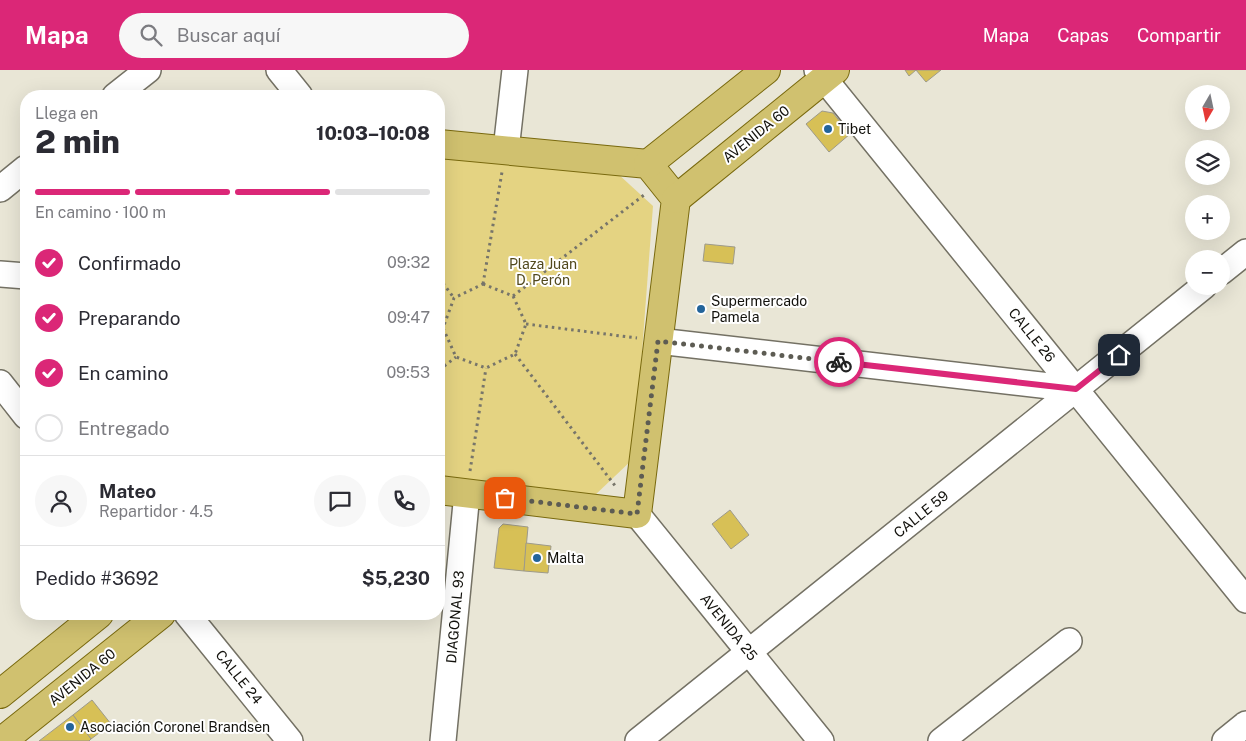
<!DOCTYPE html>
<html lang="es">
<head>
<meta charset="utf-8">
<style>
  body { margin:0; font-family:"Public Sans",sans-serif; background:#f7f7f7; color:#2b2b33; height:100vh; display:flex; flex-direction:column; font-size:19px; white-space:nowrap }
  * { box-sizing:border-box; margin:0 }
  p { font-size:16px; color:#7c7c81 }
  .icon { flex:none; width:28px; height:28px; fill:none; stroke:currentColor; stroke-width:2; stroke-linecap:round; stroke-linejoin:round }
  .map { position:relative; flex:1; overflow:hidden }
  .drawer { position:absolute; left:20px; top:20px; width:425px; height:530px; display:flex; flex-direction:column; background:#fff; border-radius:20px; box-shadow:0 5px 20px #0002 }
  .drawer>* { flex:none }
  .needle { width:32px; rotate:189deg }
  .tools { position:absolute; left:1185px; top:15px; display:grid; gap:10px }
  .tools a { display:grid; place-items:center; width:45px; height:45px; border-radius:50%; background:#fff; box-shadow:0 5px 20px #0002; font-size:25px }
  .pin { position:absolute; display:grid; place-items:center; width:42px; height:42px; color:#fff; margin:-21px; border-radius:10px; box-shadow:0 2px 8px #0006 }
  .courier { position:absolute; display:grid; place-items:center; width:50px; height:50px; margin:-25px; border:4px solid #db2777; border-radius:50%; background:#fff; color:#222; box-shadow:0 1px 6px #0007 }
  .summary em { font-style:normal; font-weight:800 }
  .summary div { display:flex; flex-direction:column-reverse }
  .summary { display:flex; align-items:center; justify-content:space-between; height:85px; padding:0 15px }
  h1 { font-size:32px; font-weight:800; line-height:38px }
  .bar { display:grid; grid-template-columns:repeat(4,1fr); gap:8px 5px; align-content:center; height:60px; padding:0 15px }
  .bar i { height:6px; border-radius:4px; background:#e1e1e2 }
  .bar .current { background:#db2777 }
  .bar p { grid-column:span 4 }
  .line { display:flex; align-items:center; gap:12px; padding:0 15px; border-top:1px solid #e1e1e2 }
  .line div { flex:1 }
  .round { display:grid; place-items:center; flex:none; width:52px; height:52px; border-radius:26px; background:#f7f7f7 }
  ol { padding:0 15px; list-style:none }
  li { display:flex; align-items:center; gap:15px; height:55px }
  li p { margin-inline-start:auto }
  li .icon { padding:5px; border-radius:50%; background:#db2777; color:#fff; stroke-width:4 }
  li:last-child { color:#7c7c81 }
  li i { width:28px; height:28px; border:2px solid #e1e1e2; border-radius:50% }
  header { display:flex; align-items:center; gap:30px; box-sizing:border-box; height:70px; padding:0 25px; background:#db2777; color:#fff }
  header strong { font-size:24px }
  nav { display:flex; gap:28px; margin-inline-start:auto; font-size:18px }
  .search { width:350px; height:45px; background:#f7f7f7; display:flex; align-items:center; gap:12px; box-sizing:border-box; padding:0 18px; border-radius:28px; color:#7c7c81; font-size:19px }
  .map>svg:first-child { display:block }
  .park { fill:#e4d382 }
  .building { fill:#d7c056; stroke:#9d9a8b }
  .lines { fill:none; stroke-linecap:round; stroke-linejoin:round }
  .minor-casing { stroke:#747164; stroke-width:28 }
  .major-casing { stroke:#79690e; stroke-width:30 }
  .path { stroke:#77756a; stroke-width:3; stroke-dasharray:2.5 4; stroke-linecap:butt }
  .minor { stroke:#fff; stroke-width:25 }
  .major { stroke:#d0c16f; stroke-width:28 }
  .done { stroke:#5d5c53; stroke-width:5; stroke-dasharray:0 9 }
  .route { stroke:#db2777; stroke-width:6 }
  .poi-dot { fill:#23649a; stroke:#fff; stroke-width:2 }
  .labels { text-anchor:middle; stroke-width:4; stroke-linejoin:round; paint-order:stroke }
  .poi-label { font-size:14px; fill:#12110c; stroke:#fff; text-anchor:start }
  .street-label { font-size:14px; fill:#12110c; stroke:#fff }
  .park-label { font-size:14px; fill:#52491d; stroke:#fff }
</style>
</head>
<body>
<header>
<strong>Mapa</strong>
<div class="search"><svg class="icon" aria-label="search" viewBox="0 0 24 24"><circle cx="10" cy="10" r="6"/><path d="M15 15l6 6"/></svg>Buscar aquí</div>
<nav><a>Mapa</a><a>Capas</a><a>Compartir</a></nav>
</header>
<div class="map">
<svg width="1246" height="671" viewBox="0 0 1246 671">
  <rect width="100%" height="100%" fill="#e9e6d6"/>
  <!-- park -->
  <path class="park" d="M439,88L617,103L653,136L634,388L593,427L439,408Z"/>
  <!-- building -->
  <g class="building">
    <path d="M905,0H941L926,12L916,0L909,6Z"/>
    <path d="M822,41L833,43L850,64L829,82L806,54Z"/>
    <path d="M705,174L735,177L733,194L703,191Z"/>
    <path d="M730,440L749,465L731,479L712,454Z"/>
    <path d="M503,454L528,457L524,501L494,498L499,458Z"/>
    <path d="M526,473L551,476L548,503L524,501Z"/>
    <path d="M92,630L111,654L91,669L73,645Z"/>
    <path d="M73,645L91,669L89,671H39Z"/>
  </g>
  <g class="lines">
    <defs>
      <g id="minor">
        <path d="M279,0L300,26"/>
        <path d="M817,0L1246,530"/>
        <path d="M115,26L148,0"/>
        <path d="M506,80L515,0"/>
        <path d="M0,119L26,98"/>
        <path d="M1221,202L1246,182"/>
        <path d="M0,204L26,206"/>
        <path d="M658,271L1076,319"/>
        <path d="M0,313L26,346"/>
        <path d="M637,444L821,671"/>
        <path d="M187,544L290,671"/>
        <path d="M443,671L467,423"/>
        <path d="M638,671L1204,216"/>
        <path d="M941,671L1069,571"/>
        <path d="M1225,671L1246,654"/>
      </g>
      <g id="major">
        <path d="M439,74L648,94L676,129L637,444L439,420"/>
        <path d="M648,94L766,0"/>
        <path d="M676,129L835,0"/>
        <path d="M0,624L99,544"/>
        <path d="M2,671L161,544"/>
      </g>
    </defs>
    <!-- minor casing -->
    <use href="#minor" class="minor-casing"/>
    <!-- major casing -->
    <use href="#major" class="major-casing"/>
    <!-- path -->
    <g class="path">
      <path d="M439,208L454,228"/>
      <path d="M483,214L513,226L526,254L515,284L486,298L456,287L443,258L454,228Z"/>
      <path d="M483,214L502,102"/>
      <path d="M513,226L644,125"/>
      <path d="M526,254L637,268"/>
      <path d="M515,284L616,417"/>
      <path d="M439,300L456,287"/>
      <path d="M470,401L486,298"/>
    </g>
    <!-- minor -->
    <use href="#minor" class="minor"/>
    <!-- major -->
    <use href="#major" class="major"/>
  </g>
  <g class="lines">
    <!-- done -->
    <path class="done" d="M505,428L637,444L658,271L839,292"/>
    <!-- route -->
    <path class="route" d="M839,292L1076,319L1119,285"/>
  </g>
  <!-- markers -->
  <g class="poi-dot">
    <circle cx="828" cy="59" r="5"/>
    <circle cx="701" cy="239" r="5"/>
    <circle cx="537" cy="488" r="5"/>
    <circle cx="70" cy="657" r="5"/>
  </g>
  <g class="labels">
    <!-- poi labels -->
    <g class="poi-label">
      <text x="838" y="64">Tibet</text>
      <text x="711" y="236">Supermercado<tspan x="711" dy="16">Pamela</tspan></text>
      <text x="547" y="493">Malta</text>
      <text x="80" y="662">Asociación Coronel Brandsen</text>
    </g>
    <!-- street labels -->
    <g class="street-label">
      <text transform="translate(756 64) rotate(-39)" y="5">AVENIDA 60</text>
      <text transform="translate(1032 265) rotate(51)" y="5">CALLE 26</text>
      <text transform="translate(921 444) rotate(-39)" y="5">CALLE 59</text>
      <text transform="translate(455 547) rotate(-85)" y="5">DIAGONAL 93</text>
      <text transform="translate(729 557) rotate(51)" y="5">AVENIDA 25</text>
      <text transform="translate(82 607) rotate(-39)" y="5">AVENIDA 60</text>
      <text transform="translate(239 607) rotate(51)" y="5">CALLE 24</text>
    </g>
    <!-- park labels -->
    <g class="park-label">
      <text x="543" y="199">Plaza Juan<tspan x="543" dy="16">D. Perón</tspan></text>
    </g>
  </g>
</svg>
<div class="tools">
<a><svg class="needle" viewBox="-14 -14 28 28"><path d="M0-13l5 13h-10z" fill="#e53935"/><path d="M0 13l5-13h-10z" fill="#7c7c81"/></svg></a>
<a><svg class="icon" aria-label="layers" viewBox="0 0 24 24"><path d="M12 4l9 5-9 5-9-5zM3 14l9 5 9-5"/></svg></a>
<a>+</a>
<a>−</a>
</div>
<div class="pin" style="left:505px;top:428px;background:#ea580c"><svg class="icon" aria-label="bag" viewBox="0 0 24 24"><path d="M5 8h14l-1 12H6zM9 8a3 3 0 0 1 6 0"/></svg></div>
<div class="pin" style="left:1119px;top:285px;background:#1f2937"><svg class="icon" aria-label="home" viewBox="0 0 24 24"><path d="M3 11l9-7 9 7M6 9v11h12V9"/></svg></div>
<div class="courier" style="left:839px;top:292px"><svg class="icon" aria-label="bike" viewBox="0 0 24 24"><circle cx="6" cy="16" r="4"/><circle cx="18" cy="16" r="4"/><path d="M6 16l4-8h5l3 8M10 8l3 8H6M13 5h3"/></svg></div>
<section class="drawer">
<div class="summary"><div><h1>2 min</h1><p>Llega en</p></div><em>10:03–10:08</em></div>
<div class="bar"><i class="current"></i><i class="current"></i><i class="current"></i><i></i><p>En camino · 100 m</p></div>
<ol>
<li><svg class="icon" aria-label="check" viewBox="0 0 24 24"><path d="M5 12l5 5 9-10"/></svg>Confirmado<p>09:32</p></li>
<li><svg class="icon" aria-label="check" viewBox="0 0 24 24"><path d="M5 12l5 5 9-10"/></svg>Preparando<p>09:47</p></li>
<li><svg class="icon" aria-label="check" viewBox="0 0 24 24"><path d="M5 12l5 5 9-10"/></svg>En camino<p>09:53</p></li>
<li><i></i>Entregado</li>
</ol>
<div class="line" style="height:90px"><a class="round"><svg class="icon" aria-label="person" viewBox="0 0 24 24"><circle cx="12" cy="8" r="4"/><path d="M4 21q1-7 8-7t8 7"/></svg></a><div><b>Mateo</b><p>Repartidor · 4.5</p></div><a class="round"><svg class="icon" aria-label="chat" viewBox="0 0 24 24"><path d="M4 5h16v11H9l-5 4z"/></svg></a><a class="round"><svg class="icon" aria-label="phone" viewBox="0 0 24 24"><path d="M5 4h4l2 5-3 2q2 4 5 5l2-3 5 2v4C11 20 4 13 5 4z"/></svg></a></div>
<div class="line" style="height:65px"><div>Pedido #3692</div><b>$5,230</b></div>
</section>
</div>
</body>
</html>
